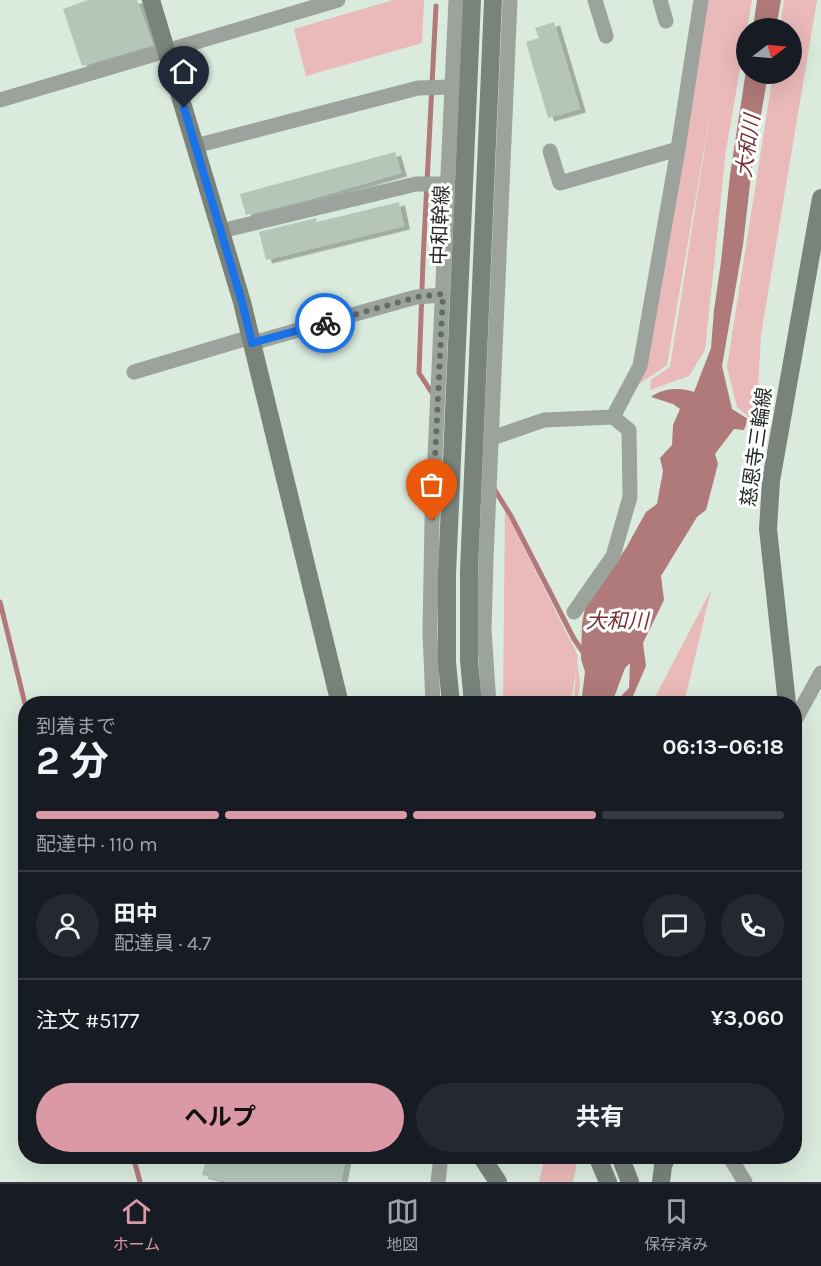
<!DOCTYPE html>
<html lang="ja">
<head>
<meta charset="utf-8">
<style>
  body { margin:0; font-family:Karla,"Noto Sans JP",sans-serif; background:#242831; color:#f1f3f6; height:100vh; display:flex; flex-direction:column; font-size:22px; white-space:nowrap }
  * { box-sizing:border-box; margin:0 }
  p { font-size:20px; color:#9ea1a6 }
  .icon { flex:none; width:33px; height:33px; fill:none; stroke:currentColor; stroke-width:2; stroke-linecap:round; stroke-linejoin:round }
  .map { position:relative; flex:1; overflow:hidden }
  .sheet { position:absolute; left:18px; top:696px; width:784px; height:468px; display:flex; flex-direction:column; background:#171b24; border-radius:24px; box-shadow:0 6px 24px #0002 }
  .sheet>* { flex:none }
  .needle { width:39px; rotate:74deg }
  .tools { position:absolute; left:736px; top:18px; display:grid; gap:12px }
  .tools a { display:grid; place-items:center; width:66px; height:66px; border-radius:50%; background:#171b24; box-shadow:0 6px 24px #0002; font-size:30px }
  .pin { position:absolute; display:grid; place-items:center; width:51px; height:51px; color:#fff; margin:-62px -26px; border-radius:50% 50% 50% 0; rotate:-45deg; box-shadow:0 0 6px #0007 }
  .pin .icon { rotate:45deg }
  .courier { position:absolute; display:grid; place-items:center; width:60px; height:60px; margin:-30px; border:4px solid #1a73e8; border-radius:50%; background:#fff; color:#222; box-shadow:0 2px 8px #0007 }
  .summary em { font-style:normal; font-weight:700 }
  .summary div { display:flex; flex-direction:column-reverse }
  .summary { display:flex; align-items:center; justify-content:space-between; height:102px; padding:0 18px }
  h1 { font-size:39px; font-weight:700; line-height:45px }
  .bar { display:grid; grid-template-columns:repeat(4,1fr); gap:9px 6px; align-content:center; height:72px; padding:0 18px }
  .bar i { height:8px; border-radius:4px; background:#363941 }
  .bar .selected { background:#da99a5 }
  .bar p { grid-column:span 4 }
  .line { display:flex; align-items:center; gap:15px; padding:0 18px; border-top:2px solid #363941 }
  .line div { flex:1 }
  .round { display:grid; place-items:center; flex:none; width:63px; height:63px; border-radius:32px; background:#242831 }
  .button { display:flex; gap:12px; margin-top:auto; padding:12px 18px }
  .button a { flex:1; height:69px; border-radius:36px; background:#da99a5; color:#111; font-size:24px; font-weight:700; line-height:69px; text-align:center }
  .button a+a { background:#242831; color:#f1f3f6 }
  .tab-bar { display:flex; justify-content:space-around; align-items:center; height:84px; border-top:2px solid #363941; background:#171b24; font-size:16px; color:#9ea1a6 }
  .tab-bar a { display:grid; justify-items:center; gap:3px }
  .tab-bar .selected { color:#da99a5 }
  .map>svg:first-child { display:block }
  .green { fill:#eab9b9 }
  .water { fill:#b0797a }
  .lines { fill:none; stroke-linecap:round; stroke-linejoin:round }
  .stream { stroke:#b0797a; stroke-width:5 }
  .building { fill:#b5c5b8; filter:url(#shadow) }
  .street { stroke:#9ca39d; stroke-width:15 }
  .secondary { stroke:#79837b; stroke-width:18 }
  .done { stroke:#646d65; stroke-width:6; stroke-dasharray:0 10.8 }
  .route { stroke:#1a73e8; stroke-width:8 }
  .labels { text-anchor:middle; stroke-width:6; stroke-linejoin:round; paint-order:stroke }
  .street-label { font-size:20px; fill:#242a25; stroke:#fff }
  .water-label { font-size:21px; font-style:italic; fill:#793238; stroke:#fff }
</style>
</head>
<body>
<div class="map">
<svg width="821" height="1182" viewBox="0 0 821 1182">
  <defs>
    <filter id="shadow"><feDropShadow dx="6" dy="3.5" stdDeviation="0" flood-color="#0004"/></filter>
  </defs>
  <rect width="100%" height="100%" fill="#daeadd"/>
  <!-- green -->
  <g class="green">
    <path d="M393,0H424L422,43L306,76L294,29Z"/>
    <path d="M705,0H752L726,150L705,350L689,376L650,390L651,380L670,367L713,96L667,365L633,388Z"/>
    <path d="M784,0H817L761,335L757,406L750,418L737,407L727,367L773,74H792V28H780Z"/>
    <path d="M505,510L578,656L577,663L580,682L577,703H574L576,670L571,703H503Z"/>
    <path d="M711,590L684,703H652Z"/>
    <path d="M545,1157H578L573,1182H539Z"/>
  </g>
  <!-- water -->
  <g class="water">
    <path d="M757,0H781L776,28H753Z"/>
    <path d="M747,64V74H768L752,167L743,245L722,366L732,409L748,419L744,430L734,429L715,454L718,464L706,510L697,517L661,576L664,600L643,643L646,666L630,703H620L622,695L629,688L630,663L625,668L612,703L581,704L585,672L581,659L582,624L585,608L626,548L646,512L657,504L663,471L660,458L672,445L673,425L680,409L673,404L651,397C662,388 681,387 694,392L711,348L714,310L721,262L730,175Z"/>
  </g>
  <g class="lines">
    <!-- stream -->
    <g class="stream">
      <path d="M434,396L419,373L423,261L436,6"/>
      <path d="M493,487L511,516L574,639L585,655"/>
      <path d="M0,602L26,708"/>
      <path d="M133,1156L140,1182"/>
    </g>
  </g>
  <!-- building -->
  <g class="building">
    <path d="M88,0H137L153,45L82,66L63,9Z"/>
    <path d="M554,22L580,109L548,118L526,42L539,38L535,28Z"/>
    <path d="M395,152L401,173L311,199L246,215L240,194Z"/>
    <path d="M399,202L404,226L266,260L259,232L316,218L317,222Z"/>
    <path d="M207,1156H346L341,1182H227L202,1175Z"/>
  </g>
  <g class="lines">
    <!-- street -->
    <g class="street">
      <path d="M595,0L606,36"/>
      <path d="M660,0L666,21"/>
      <path d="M0,100L338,0"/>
      <path d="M195,146L418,88L451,87"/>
      <path d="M550,151L560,183L678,149"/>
      <path d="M221,231L416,184H448"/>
      <path d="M252,343L416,297L443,295"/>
      <path d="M134,372L251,337"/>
      <path d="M492,438L544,420L613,417L640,366L678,149L701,0"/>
      <path d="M574,612L613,556L630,497L629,430L613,417"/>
      <path d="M433,704L430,632L432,521L456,0"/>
      <path d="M489,704L484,630L486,560L510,0"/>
      <path d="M795,720L821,673"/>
      <path d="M729,1156L745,1182"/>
      <path d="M438,1182L441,1156"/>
    </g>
    <!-- secondary -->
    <g class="secondary">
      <path d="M151,0L242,302L340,704"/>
      <path d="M451,704L447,662V574L472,0"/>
      <path d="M473,704L469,660V571L493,0"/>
      <path d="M787,704L768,529L771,481L821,198"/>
      <path d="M481,1156L498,1182"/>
      <path d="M597,1156L608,1182"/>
      <path d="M620,1156L630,1182"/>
      <path d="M661,1182L663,1166L667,1156"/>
    </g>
  </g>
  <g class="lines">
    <!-- done -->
    <path class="done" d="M325,323L417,297L443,294L432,521"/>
    <!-- route -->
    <path class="route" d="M184,108L242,302L252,343L325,323"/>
  </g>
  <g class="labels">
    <!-- street labels -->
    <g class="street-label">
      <text transform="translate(440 225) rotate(-88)" y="7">中和幹線</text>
      <text transform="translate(756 447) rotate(-82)" y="7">慈恩寺三輪線</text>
    </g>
    <!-- water labels -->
    <g class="water-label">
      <text transform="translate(748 146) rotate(-82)" y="7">大和川</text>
      <text x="617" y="628">大和川</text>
    </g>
  </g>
</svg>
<div class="tools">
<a><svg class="needle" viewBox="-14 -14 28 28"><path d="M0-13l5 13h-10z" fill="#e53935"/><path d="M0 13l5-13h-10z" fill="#9ea1a6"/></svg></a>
</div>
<div class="pin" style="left:432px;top:521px;background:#ea580c"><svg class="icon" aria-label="bag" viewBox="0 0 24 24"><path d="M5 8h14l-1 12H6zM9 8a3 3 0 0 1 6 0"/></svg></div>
<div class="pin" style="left:184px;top:108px;background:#1f2937"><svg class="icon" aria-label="home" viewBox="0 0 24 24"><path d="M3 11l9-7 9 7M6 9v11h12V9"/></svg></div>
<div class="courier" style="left:325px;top:323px"><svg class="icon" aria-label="bike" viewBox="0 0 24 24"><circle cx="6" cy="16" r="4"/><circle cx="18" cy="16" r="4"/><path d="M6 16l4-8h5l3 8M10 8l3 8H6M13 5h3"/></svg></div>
<section class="sheet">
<div class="summary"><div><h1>2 分</h1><p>到着まで</p></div><em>06:13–06:18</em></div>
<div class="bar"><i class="selected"></i><i class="selected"></i><i class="selected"></i><i></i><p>配達中 · 110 m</p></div>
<div class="line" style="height:108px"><a class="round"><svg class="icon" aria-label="person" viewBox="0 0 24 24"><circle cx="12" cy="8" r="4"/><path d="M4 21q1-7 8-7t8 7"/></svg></a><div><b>田中</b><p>配達員 · 4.7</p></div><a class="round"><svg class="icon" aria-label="chat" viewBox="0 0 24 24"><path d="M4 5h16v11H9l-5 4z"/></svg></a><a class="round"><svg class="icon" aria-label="phone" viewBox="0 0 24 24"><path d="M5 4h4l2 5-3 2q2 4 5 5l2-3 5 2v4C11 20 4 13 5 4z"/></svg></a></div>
<div class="line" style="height:78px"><div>注文 #5177</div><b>¥3,060</b></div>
<div class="button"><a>ヘルプ</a><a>共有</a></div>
</section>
</div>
<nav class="tab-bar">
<a class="selected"><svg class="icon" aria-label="home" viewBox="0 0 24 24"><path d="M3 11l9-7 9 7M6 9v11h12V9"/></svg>ホーム</a>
<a><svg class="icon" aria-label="map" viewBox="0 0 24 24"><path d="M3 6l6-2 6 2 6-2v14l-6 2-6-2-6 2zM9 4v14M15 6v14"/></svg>地図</a>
<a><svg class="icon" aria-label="saved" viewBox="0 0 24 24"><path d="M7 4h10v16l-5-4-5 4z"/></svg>保存済み</a>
</nav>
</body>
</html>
